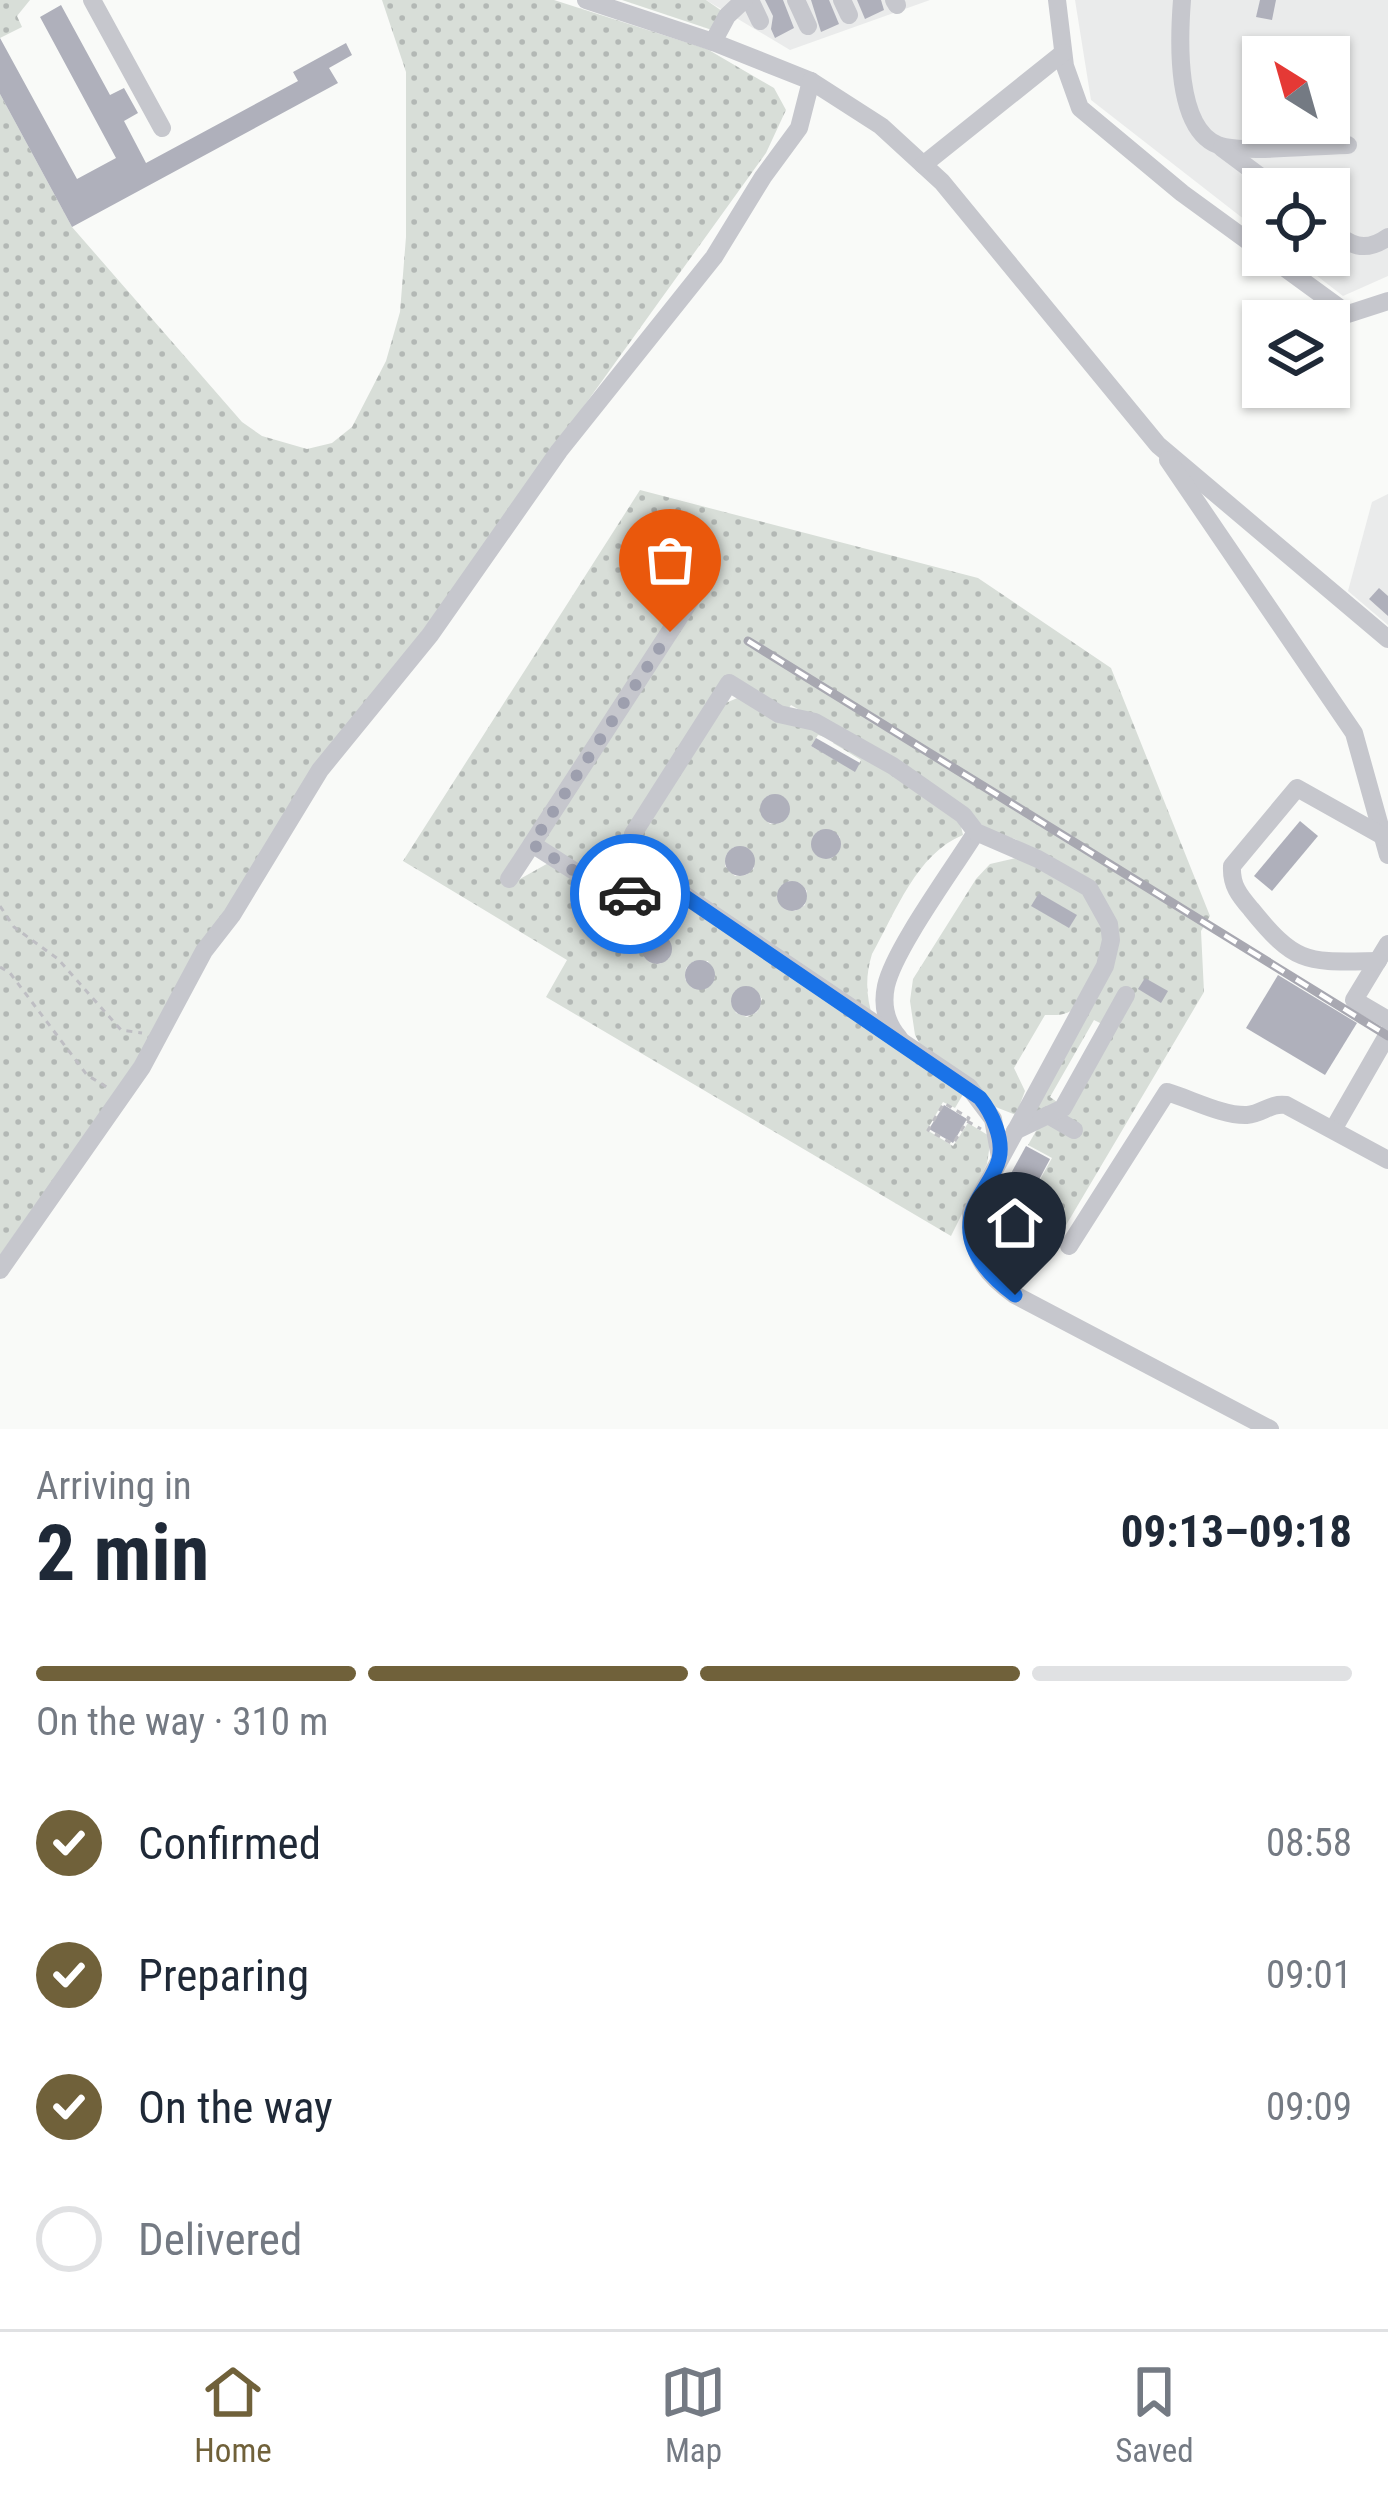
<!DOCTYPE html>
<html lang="en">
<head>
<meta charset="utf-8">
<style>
  body { margin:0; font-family:"Roboto Condensed",sans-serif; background:#f2f2f3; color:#1f2937; height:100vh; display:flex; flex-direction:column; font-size:45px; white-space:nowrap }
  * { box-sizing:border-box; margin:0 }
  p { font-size:39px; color:#747a83 }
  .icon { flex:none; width:66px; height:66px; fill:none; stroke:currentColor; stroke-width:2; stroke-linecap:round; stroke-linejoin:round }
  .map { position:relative; height:1429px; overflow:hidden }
  .drawer { display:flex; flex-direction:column; background:#fff; flex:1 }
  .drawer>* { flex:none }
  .needle { width:78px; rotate:323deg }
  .controls { position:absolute; left:1242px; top:36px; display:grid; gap:24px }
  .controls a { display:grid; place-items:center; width:108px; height:108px; border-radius:0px; background:#fff; box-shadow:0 3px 9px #0004; font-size:60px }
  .pin { position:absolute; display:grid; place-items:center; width:102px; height:102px; color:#fff; margin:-123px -51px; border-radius:50% 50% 50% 0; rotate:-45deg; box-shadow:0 0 12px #0007 }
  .pin .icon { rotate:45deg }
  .courier { position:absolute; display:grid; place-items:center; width:120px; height:120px; margin:-60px; border:9px solid #1a73e8; border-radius:50%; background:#fff; color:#222; box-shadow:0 3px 15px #0007 }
  .headline em { font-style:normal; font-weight:700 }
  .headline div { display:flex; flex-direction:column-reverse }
  .headline { display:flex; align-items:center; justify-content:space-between; height:204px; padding:0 36px }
  h1 { font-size:78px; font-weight:700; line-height:90px }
  .bar { display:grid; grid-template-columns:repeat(4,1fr); gap:18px 12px; align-content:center; height:144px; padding:0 36px }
  .bar i { height:15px; border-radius:9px; background:#e0e1e3 }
  .bar .selected { background:#70613a }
  .bar p { grid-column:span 4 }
  ol { padding:0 36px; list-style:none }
  li { display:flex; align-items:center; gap:36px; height:132px }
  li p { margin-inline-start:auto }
  li .icon { padding:12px; border-radius:50%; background:#70613a; color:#fff; stroke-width:4 }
  li:last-child { color:#747a83 }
  li i { width:66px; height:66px; border:6px solid #e0e1e3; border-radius:50% }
  .tabs { display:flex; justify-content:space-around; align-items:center; height:168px; border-top:3px solid #e0e1e3; background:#fff; font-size:33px; color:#747a83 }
  .tabs a { display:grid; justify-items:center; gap:6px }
  .tabs .selected { color:#70613a }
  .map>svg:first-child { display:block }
  .built { fill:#eaebeb; fill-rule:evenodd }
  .grass { fill:url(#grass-dots); fill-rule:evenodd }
  .building { fill:#afb0bb }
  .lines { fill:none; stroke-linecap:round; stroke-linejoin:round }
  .path { stroke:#bebec3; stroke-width:3; stroke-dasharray:6 6; stroke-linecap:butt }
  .minor { stroke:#c6c7cd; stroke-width:18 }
  .rail-casing { stroke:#a8a8b1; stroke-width:9 }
  .rail { stroke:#fff; stroke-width:4.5; stroke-dasharray:14; stroke-linecap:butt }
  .done { stroke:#9d9fae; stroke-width:12; stroke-dasharray:0 21.6 }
  .route { stroke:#1a73e8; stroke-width:15 }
</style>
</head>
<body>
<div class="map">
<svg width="1388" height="1429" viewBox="0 0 1388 1429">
  <defs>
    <pattern id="grass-dots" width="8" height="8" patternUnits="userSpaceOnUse" patternTransform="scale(3)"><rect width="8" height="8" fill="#d8ded8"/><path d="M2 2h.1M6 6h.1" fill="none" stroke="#b3b8b5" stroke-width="1.8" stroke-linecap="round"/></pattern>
  </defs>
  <rect width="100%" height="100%" fill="#f9faf8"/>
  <!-- built -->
  <g class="built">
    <path d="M706,0H930L790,50Z"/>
    <path d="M1075,0H1388V276L1343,296L1290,255H1329V189H1263V234L1091,100ZM1263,57H1329V123H1263Z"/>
    <path d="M1388,494V625L1348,591L1372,502Z"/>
  </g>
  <!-- grass -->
  <g class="grass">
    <path d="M0,0H30L17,16L22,27L0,38Z"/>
    <path d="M382,0H554L707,49L774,88L786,110L766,153L410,648L119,1086L0,1255V94L72,227L242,422L262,436L307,449L332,443L352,427L386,361L400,312L406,237V72Z"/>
    <path d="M622,0H706L722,11L712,30Z"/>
    <path d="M640,490L978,578L1111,668L1210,916L1201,931L1204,992L1046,1259L976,1216L999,1173L1033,1192L1052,1158L1028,1145L1040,1124L1059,1116L1104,1025L1094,1020L1050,1097L1060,1104L1031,1114L1112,965L1088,881L1015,839L991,832L935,788L791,705L786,712L729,678L616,854L642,870L640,886L612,890L537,842L701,581L695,578L505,880L511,884L552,861L621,907L634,899L678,896L882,1033L891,1046L965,1091L955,1108L943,1102L927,1130L953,1146L968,1123L991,1137L987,1164L951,1236L546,997L567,960L403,861ZM653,934L664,936L671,944L669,958L660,964L649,962L642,951L644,940ZM694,961H708L715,978L708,987L692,988L685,979L686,968ZM746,986L756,990L762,999L757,1012L747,1017L736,1013L731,1003L734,992Z"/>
    <path d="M742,696C828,732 886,767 960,822L963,835C916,854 896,912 872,954C865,977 866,996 873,1018L645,865L639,834L721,705ZM818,735L835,740L833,743L861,760L855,771L811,746ZM769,795H780L788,802L789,815L781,823L770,824L762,816L761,803ZM820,830H831L840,837V850L832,858H821L813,851L812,838ZM734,847H745L754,857V868L746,875L735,876L725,866L726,855ZM789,881L800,883L807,891L805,905L795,911L784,909L777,898L780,887Z"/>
    <path d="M1016,858C1047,866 1095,889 1104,923C1109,945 1089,996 1072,1010C1064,1016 1054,1015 1045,1015L1014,1068L1025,1091L1016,1115L993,1106L977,1087L925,1053L915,1035L910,1001L913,979L976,879L990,864ZM1039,894L1076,915L1069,927L1032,906Z"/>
  </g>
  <!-- building -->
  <g class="building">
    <path d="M765,0H783L794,28L775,38L771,29L773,16Z"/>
    <path d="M811,0H829L839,24L821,32Z"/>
    <path d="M857,0H881L884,10L865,19Z"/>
    <path d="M1260,0H1276L1272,20L1256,17Z"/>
    <path d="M61,5L110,95L124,88L138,113L124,121L146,163L298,81L293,72L346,43L352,55L329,68L338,83L72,227L0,94V38L77,179L116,158L40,17Z"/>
    <path d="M1379,588L1388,596V616L1369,599Z"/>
    <path d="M816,738L860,763L855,772L811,746Z"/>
    <circle cx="775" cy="809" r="15"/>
    <path d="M1300,821L1318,836L1272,891L1254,876Z"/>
    <circle cx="826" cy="844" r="15"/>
    <circle cx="740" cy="861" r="15"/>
    <circle cx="792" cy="896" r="15"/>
    <path d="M1039,893L1077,915L1069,928L1031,906Z"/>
    <circle cx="657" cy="949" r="15"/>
    <circle cx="700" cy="975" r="15"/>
    <path d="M1278,975L1357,1023L1325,1075L1246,1028Z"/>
    <path d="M1145,978L1168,991L1161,1003L1138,989Z"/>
    <circle cx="746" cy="1001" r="15"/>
    <path d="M944,1105L967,1119L953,1143L929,1129Z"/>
    <path d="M1026,1146L1050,1159L1033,1191L1009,1177Z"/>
  </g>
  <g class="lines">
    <!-- path -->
    <g class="path">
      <path d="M0,906L14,927L58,959L121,1030L142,1033"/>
      <path d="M0,967L10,973L87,1075L110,1089"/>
      <path d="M967,1121L969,1118L944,1103L928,1130L953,1144L967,1121L981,1129"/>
    </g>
    <!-- minor -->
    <g class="minor">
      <path d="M92,0L162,128"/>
      <path d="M586,0L713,42L811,81L881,126L942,182L1158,445L1388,639"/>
      <path d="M750,0L760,21"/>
      <path d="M796,0L808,26"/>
      <path d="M842,0L849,15"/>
      <path d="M894,0L897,5"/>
      <path d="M1057,0L1065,66L1080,108L1182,193L1263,252"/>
      <path d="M1182,0C1179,38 1175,128 1218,145C1241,154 1319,145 1348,145"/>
      <path d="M713,42L727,16L744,0"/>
      <path d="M1222,148L1277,189"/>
      <path d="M923,165L1063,53"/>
      <path d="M1329,229C1350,245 1364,254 1388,237"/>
      <path d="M1267,255L1348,314L1388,301"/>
      <path d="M1168,460L1354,733L1388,855"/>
      <path d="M509,879L532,844"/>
      <path d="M678,893L610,894L532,844L693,596"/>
      <path d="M1388,944L1354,1000L1388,1020"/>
      <path d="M1378,961C1307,962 1297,966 1251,909C1239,895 1231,885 1232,866L1297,788L1388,839"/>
      <path d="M899,1038C886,1023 882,1005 886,986C894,949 954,868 976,832"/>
      <path d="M1048,1115L1074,1130"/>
      <path d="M1334,1128L1388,1034"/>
      <path d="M1015,1131L1063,1108L1126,995"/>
      <path d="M1000,1157L993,1119L969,1087L637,863L633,834L729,683L779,714L815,722L893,766L963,815L976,832L1038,859L1089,888L1109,924L1111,940L1105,966L971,1213C972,1253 982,1272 1015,1295L1270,1429"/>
      <path d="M1069,1246L1167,1092C1191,1099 1223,1116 1247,1115C1263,1114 1269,1103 1286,1105L1388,1160"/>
      <path d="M0,1270L142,1067L204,951L232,915L320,770L430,635L559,451L714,257L763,177L799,128L811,81"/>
    </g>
    <defs>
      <path id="rail" d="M748,641L1388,1036"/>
    </defs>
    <!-- rail casing -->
    <use href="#rail" class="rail-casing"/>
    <!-- rail -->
    <use href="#rail" class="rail"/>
  </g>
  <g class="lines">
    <!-- done -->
    <path class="done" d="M630,894H610L532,844L670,632"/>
    <!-- route -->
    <path class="route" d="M630,894L678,892L980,1098C992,1113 1004,1139 999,1159C995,1176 980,1192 973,1209C960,1246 988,1275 1015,1295"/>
  </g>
</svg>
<div class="controls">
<a><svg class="needle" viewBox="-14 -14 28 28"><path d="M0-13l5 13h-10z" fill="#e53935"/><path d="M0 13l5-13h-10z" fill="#747a83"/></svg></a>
<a><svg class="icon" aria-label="locate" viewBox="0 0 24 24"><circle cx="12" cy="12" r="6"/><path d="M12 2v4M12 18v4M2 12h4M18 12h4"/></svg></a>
<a><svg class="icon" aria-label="layers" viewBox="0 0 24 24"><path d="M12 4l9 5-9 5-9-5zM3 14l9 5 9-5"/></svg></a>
</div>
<div class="pin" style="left:670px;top:632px;background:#ea580c"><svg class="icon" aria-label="bag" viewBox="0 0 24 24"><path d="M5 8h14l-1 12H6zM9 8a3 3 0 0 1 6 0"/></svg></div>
<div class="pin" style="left:1015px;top:1295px;background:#1f2937"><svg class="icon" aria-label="home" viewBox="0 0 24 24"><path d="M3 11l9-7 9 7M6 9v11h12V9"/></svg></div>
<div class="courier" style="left:630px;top:894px"><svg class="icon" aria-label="car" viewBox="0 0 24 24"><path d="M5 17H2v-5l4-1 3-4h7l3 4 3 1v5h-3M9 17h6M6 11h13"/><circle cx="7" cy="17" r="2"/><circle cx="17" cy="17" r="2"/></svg></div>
</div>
<section class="drawer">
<div class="headline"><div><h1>2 min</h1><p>Arriving in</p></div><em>09:13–09:18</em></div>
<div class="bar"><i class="selected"></i><i class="selected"></i><i class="selected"></i><i></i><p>On the way · 310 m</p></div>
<ol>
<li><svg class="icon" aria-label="check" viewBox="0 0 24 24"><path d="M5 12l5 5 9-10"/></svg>Confirmed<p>08:58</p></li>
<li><svg class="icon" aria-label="check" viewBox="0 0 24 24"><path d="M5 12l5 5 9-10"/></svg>Preparing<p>09:01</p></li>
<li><svg class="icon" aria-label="check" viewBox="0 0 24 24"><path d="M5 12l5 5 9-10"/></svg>On the way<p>09:09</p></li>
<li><i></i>Delivered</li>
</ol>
</section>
<nav class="tabs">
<a class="selected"><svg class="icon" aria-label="home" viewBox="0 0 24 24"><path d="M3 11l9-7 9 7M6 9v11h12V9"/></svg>Home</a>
<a><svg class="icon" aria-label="map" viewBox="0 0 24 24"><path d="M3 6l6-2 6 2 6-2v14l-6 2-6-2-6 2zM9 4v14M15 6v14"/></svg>Map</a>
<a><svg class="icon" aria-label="saved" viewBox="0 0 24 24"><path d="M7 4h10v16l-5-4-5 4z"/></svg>Saved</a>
</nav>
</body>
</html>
